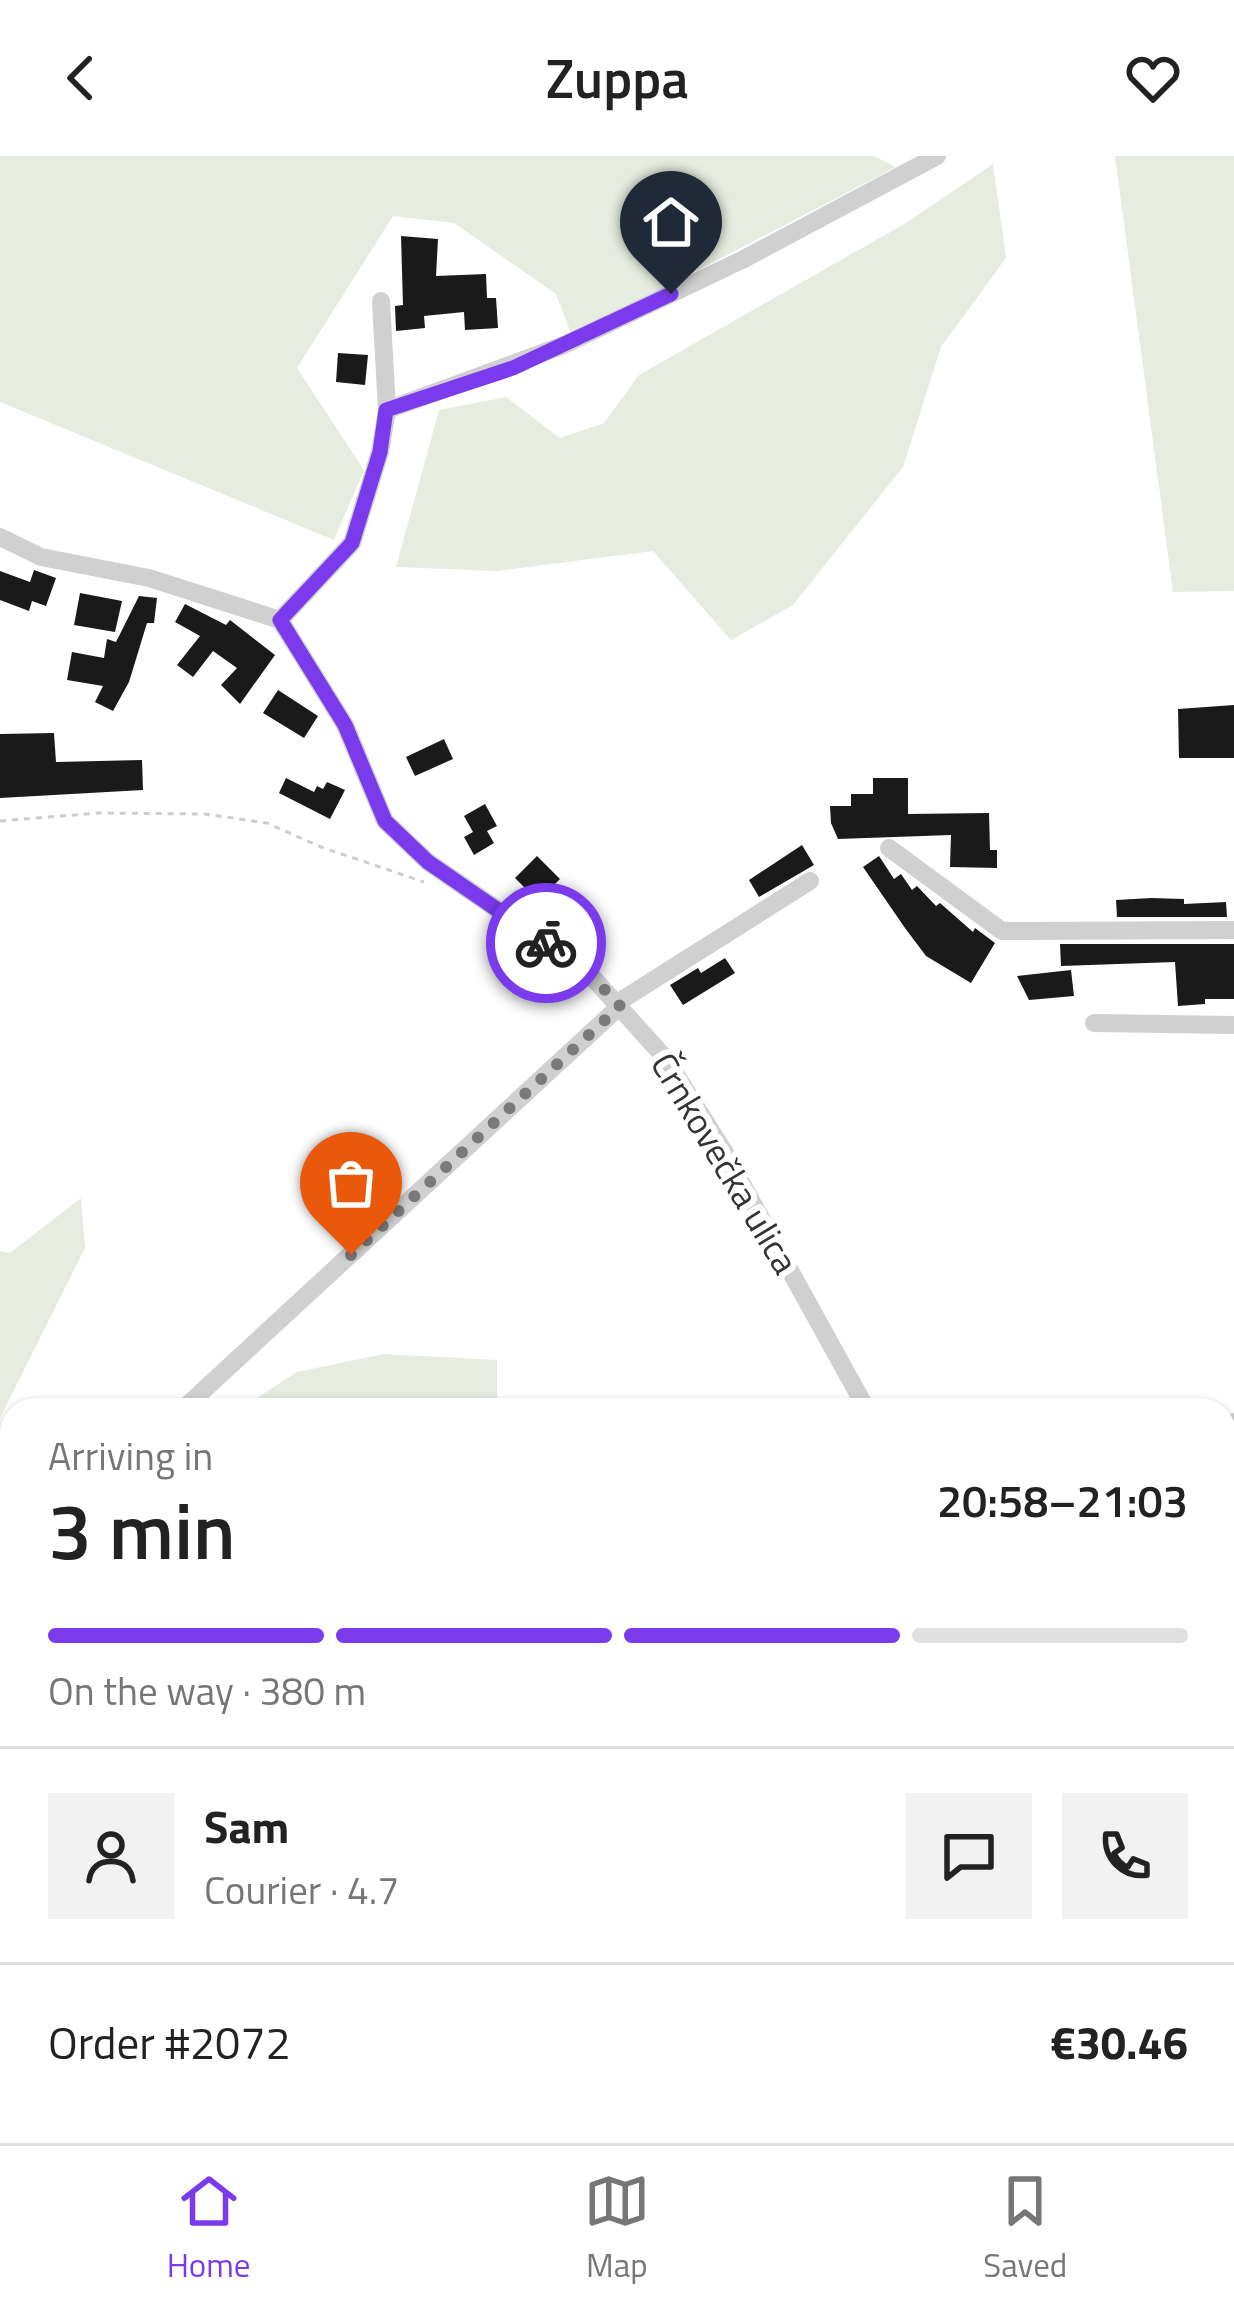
<!DOCTYPE html>
<html lang="en">
<head>
<meta charset="utf-8">
<style>
  body { margin:0; font-family:"Titillium Web",sans-serif; background:#f2f2f2; color:#222; height:100vh; display:flex; flex-direction:column; font-size:45px; white-space:nowrap }
  * { box-sizing:border-box; margin:0 }
  p { font-size:39px; color:#767676 }
  .icon { flex:none; width:66px; height:66px; fill:none; stroke:currentColor; stroke-width:2; stroke-linecap:round; stroke-linejoin:round }
  .map { position:relative; flex:1; overflow:hidden }
  .side { position:absolute; left:0px; top:1242px; width:1236px; height:747px; display:flex; flex-direction:column; background:#fff; border-radius:36px 36px 0 0; box-shadow:0 3px 9px #0004 }
  .side>* { flex:none }
  .pin { position:absolute; display:grid; place-items:center; width:102px; height:102px; color:#fff; margin:-123px -51px; border-radius:50% 50% 50% 0; rotate:-45deg; box-shadow:0 0 12px #0007 }
  .pin .icon { rotate:45deg }
  .courier { position:absolute; display:grid; place-items:center; width:120px; height:120px; margin:-60px; border:9px solid #7c3aed; border-radius:50%; background:#fff; color:#222; box-shadow:0 3px 15px #0007 }
  .summary em { font-style:normal; font-weight:600 }
  .summary div { display:flex; flex-direction:column-reverse }
  .summary { display:flex; align-items:center; justify-content:space-between; height:204px; padding:0 48px }
  h1 { font-size:78px; font-weight:600; line-height:90px }
  .bar { display:grid; grid-template-columns:repeat(4,1fr); gap:18px 12px; align-content:center; height:144px; padding:0 48px }
  .bar i { height:15px; border-radius:9px; background:#e0e0e0 }
  .bar .selected { background:#7c3aed }
  .bar p { grid-column:span 4 }
  .line { display:flex; align-items:center; gap:30px; padding:0 48px; border-top:3px solid #e0e0e0 }
  .line div { flex:1 }
  .round { display:grid; place-items:center; flex:none; width:126px; height:126px; border-radius:0px; background:#f2f2f2 }
  header { display:flex; justify-content:space-between; align-items:center; height:156px; padding:0 48px; background:#fff; font-size:54px; font-weight:600 }
  .tab-bar { display:flex; justify-content:space-around; align-items:center; height:168px; border-top:3px solid #e0e0e0; background:#fff; font-size:33px; color:#767676 }
  .tab-bar a { display:grid; justify-items:center; gap:6px }
  .tab-bar .selected { color:#7c3aed }
  .map>svg:first-child { display:block }
  .green { fill:#e6ecdf }
  .building { fill:#1a1a1a }
  .lines { fill:none; stroke-linecap:round; stroke-linejoin:round }
  .path { stroke:#cdcdcd; stroke-width:3; stroke-dasharray:6 6; stroke-linecap:butt }
  .minor { stroke:#d0d0d0; stroke-width:18 }
  .rail-casing { stroke:#888; stroke-width:9 }
  .rail { stroke:#fff; stroke-width:4.5; stroke-dasharray:14; stroke-linecap:butt }
  .done { stroke:#7a7a7a; stroke-width:12; stroke-dasharray:0 21.6 }
  .route { stroke:#7c3aed; stroke-width:15 }
  .labels { text-anchor:middle; stroke-width:12; stroke-linejoin:round; paint-order:stroke }
  .street-label { font-size:36px; fill:#333; stroke:#fff }
</style>
</head>
<body>
<header><svg class="icon" aria-label="back" viewBox="0 0 24 24"><path d="M15 5l-7 7 7 7"/></svg>Zuppa<svg class="icon" aria-label="heart" viewBox="0 0 24 24"><path d="M12 20l-8-8c-3-5 5-10 8-4 3-6 11-1 8 4z"/></svg></header>
<div class="map">
<svg width="1234" height="1987" viewBox="0 0 1234 1987">
  <rect width="100%" height="100%" fill="#fff"/>
  <!-- green -->
  <g class="green">
    <path d="M0,0H874L896,11L572,180L556,138L454,67L393,60L297,212L364,314L334,384L0,246Z"/>
    <path d="M1115,0H1234V435L1173,436Z"/>
    <path d="M993,8L1006,102L941,191L903,311L793,449L731,484L653,395L497,415L396,411L439,254L506,241L560,282L604,267L639,219L906,67Z"/>
    <path d="M81,1042L85,1092L0,1262V1095L10,1097Z"/>
    <path d="M384,1198L497,1204V1254H238L297,1216Z"/>
    <path d="M12,1909V1977H174L159,1987H0V1923Z"/>
    <path d="M497,1977H661L669,1987H510Z"/>
  </g>
  <!-- building -->
  <g class="building">
    <path d="M401,80L438,83L436,120L486,118L487,142H496L498,172L465,174L464,156L424,160L425,172L396,175L395,150L403,149Z"/>
    <path d="M338,197L368,199L365,229L336,226Z"/>
    <path d="M34,414L56,422L46,450L32,445L29,455L0,444V415L30,426Z"/>
    <path d="M80,437L122,445L115,476L74,469Z"/>
    <path d="M139,440L157,442L154,467H147L129,526L113,555L95,546L103,530L67,524L72,496L104,502L107,483L116,486Z"/>
    <path d="M185,448L226,469L230,464L275,499L240,548L221,529L237,512L213,495L193,521L177,509L200,480L175,466Z"/>
    <path d="M278,534L318,560L304,582L263,557Z"/>
    <path d="M1234,549V602H1179L1178,553Z"/>
    <path d="M54,577L56,606L142,604L143,634L0,642V578Z"/>
    <path d="M444,583L453,603L415,620L406,601Z"/>
    <path d="M286,622L314,636L317,630L323,633L327,626L345,634L330,663L279,637Z"/>
    <path d="M873,622H908V658L989,657L990,694H997V712L950,711L951,679L838,683L831,667L830,650H851V638H873Z"/>
    <path d="M485,648L497,670L487,675L494,687L474,699L464,681L473,676L464,660Z"/>
    <path d="M802,689L814,709L759,741L749,724Z"/>
    <path d="M537,700L560,723L538,745L515,722Z"/>
    <path d="M879,700L894,723L901,718L912,734L917,730L936,750L940,747L973,776L975,772L995,787L971,827L926,800L905,772L863,711Z"/>
    <path d="M1151,742L1184,743V748L1226,746L1227,761H1117L1116,744Z"/>
    <path d="M1060,788H1234V843H1205V848L1178,850L1175,806L1061,810Z"/>
    <path d="M725,802L735,817L683,849L670,829L698,812L701,817Z"/>
    <path d="M1071,814L1074,840L1029,844L1017,820Z"/>
  </g>
  <g class="lines">
    <!-- path -->
    <g class="path">
      <path d="M0,665L98,657L205,658L267,667L321,691L424,726"/>
      <path d="M743,1987L752,1977"/>
    </g>
    <!-- minor -->
    <g class="minor">
      <path d="M381,145L387,254"/>
      <path d="M0,381L41,401L149,422L280,464L345,569L385,665L428,706L586,814L666,903L725,997L867,1254"/>
      <path d="M280,464L352,387L380,296L387,254L564,189L742,104L937,0"/>
      <path d="M889,692L1002,775L1234,774"/>
      <path d="M617,847L810,725"/>
      <path d="M1094,867L1234,869"/>
      <path d="M182,1254L620,850"/>
      <path d="M1224,1273L1234,1266"/>
      <path d="M0,1422L12,1411"/>
      <path d="M1224,1774L1234,1777"/>
      <path d="M1224,1818L1234,1810"/>
      <path d="M382,1987L397,1977"/>
      <path d="M1089,1987L1095,1977"/>
    </g>
    <defs>
      <g id="rail">
        <path d="M1224,1388L1234,1381"/>
        <path d="M269,1987L284,1977"/>
      </g>
    </defs>
    <!-- rail casing -->
    <use href="#rail" class="rail-casing"/>
    <!-- rail -->
    <use href="#rail" class="rail"/>
  </g>
  <g class="lines">
    <!-- done -->
    <path class="done" d="M351,1099L620,850L586,814L546,787"/>
    <!-- route -->
    <path class="route" d="M546,787L428,706L385,665L345,569L280,464L352,387L380,296L386,254L513,212L671,138"/>
  </g>
  <g class="labels">
    <!-- street labels -->
    <g class="street-label">
      <text transform="translate(725 1007) rotate(59)" y="13">Črnkovečka ulica</text>
    </g>
  </g>
</svg>
<div class="pin" style="left:351px;top:1099px;background:#ea580c"><svg class="icon" aria-label="bag" viewBox="0 0 24 24"><path d="M5 8h14l-1 12H6zM9 8a3 3 0 0 1 6 0"/></svg></div>
<div class="pin" style="left:671px;top:138px;background:#1f2937"><svg class="icon" aria-label="home" viewBox="0 0 24 24"><path d="M3 11l9-7 9 7M6 9v11h12V9"/></svg></div>
<div class="courier" style="left:546px;top:787px"><svg class="icon" aria-label="bike" viewBox="0 0 24 24"><circle cx="6" cy="16" r="4"/><circle cx="18" cy="16" r="4"/><path d="M6 16l4-8h5l3 8M10 8l3 8H6M13 5h3"/></svg></div>
<section class="side">
<div class="summary"><div><h1>3 min</h1><p>Arriving in</p></div><em>20:58–21:03</em></div>
<div class="bar"><i class="selected"></i><i class="selected"></i><i class="selected"></i><i></i><p>On the way · 380 m</p></div>
<div class="line" style="height:216px"><a class="round"><svg class="icon" aria-label="person" viewBox="0 0 24 24"><circle cx="12" cy="8" r="4"/><path d="M4 21q1-7 8-7t8 7"/></svg></a><div><b>Sam</b><p>Courier · 4.7</p></div><a class="round"><svg class="icon" aria-label="chat" viewBox="0 0 24 24"><path d="M4 5h16v11H9l-5 4z"/></svg></a><a class="round"><svg class="icon" aria-label="phone" viewBox="0 0 24 24"><path d="M5 4h4l2 5-3 2q2 4 5 5l2-3 5 2v4C11 20 4 13 5 4z"/></svg></a></div>
<div class="line" style="height:156px"><div>Order #2072</div><b>€30.46</b></div>
</section>
</div>
<nav class="tab-bar">
<a class="selected"><svg class="icon" aria-label="home" viewBox="0 0 24 24"><path d="M3 11l9-7 9 7M6 9v11h12V9"/></svg>Home</a>
<a><svg class="icon" aria-label="map" viewBox="0 0 24 24"><path d="M3 6l6-2 6 2 6-2v14l-6 2-6-2-6 2zM9 4v14M15 6v14"/></svg>Map</a>
<a><svg class="icon" aria-label="saved" viewBox="0 0 24 24"><path d="M7 4h10v16l-5-4-5 4z"/></svg>Saved</a>
</nav>
</body>
</html>
